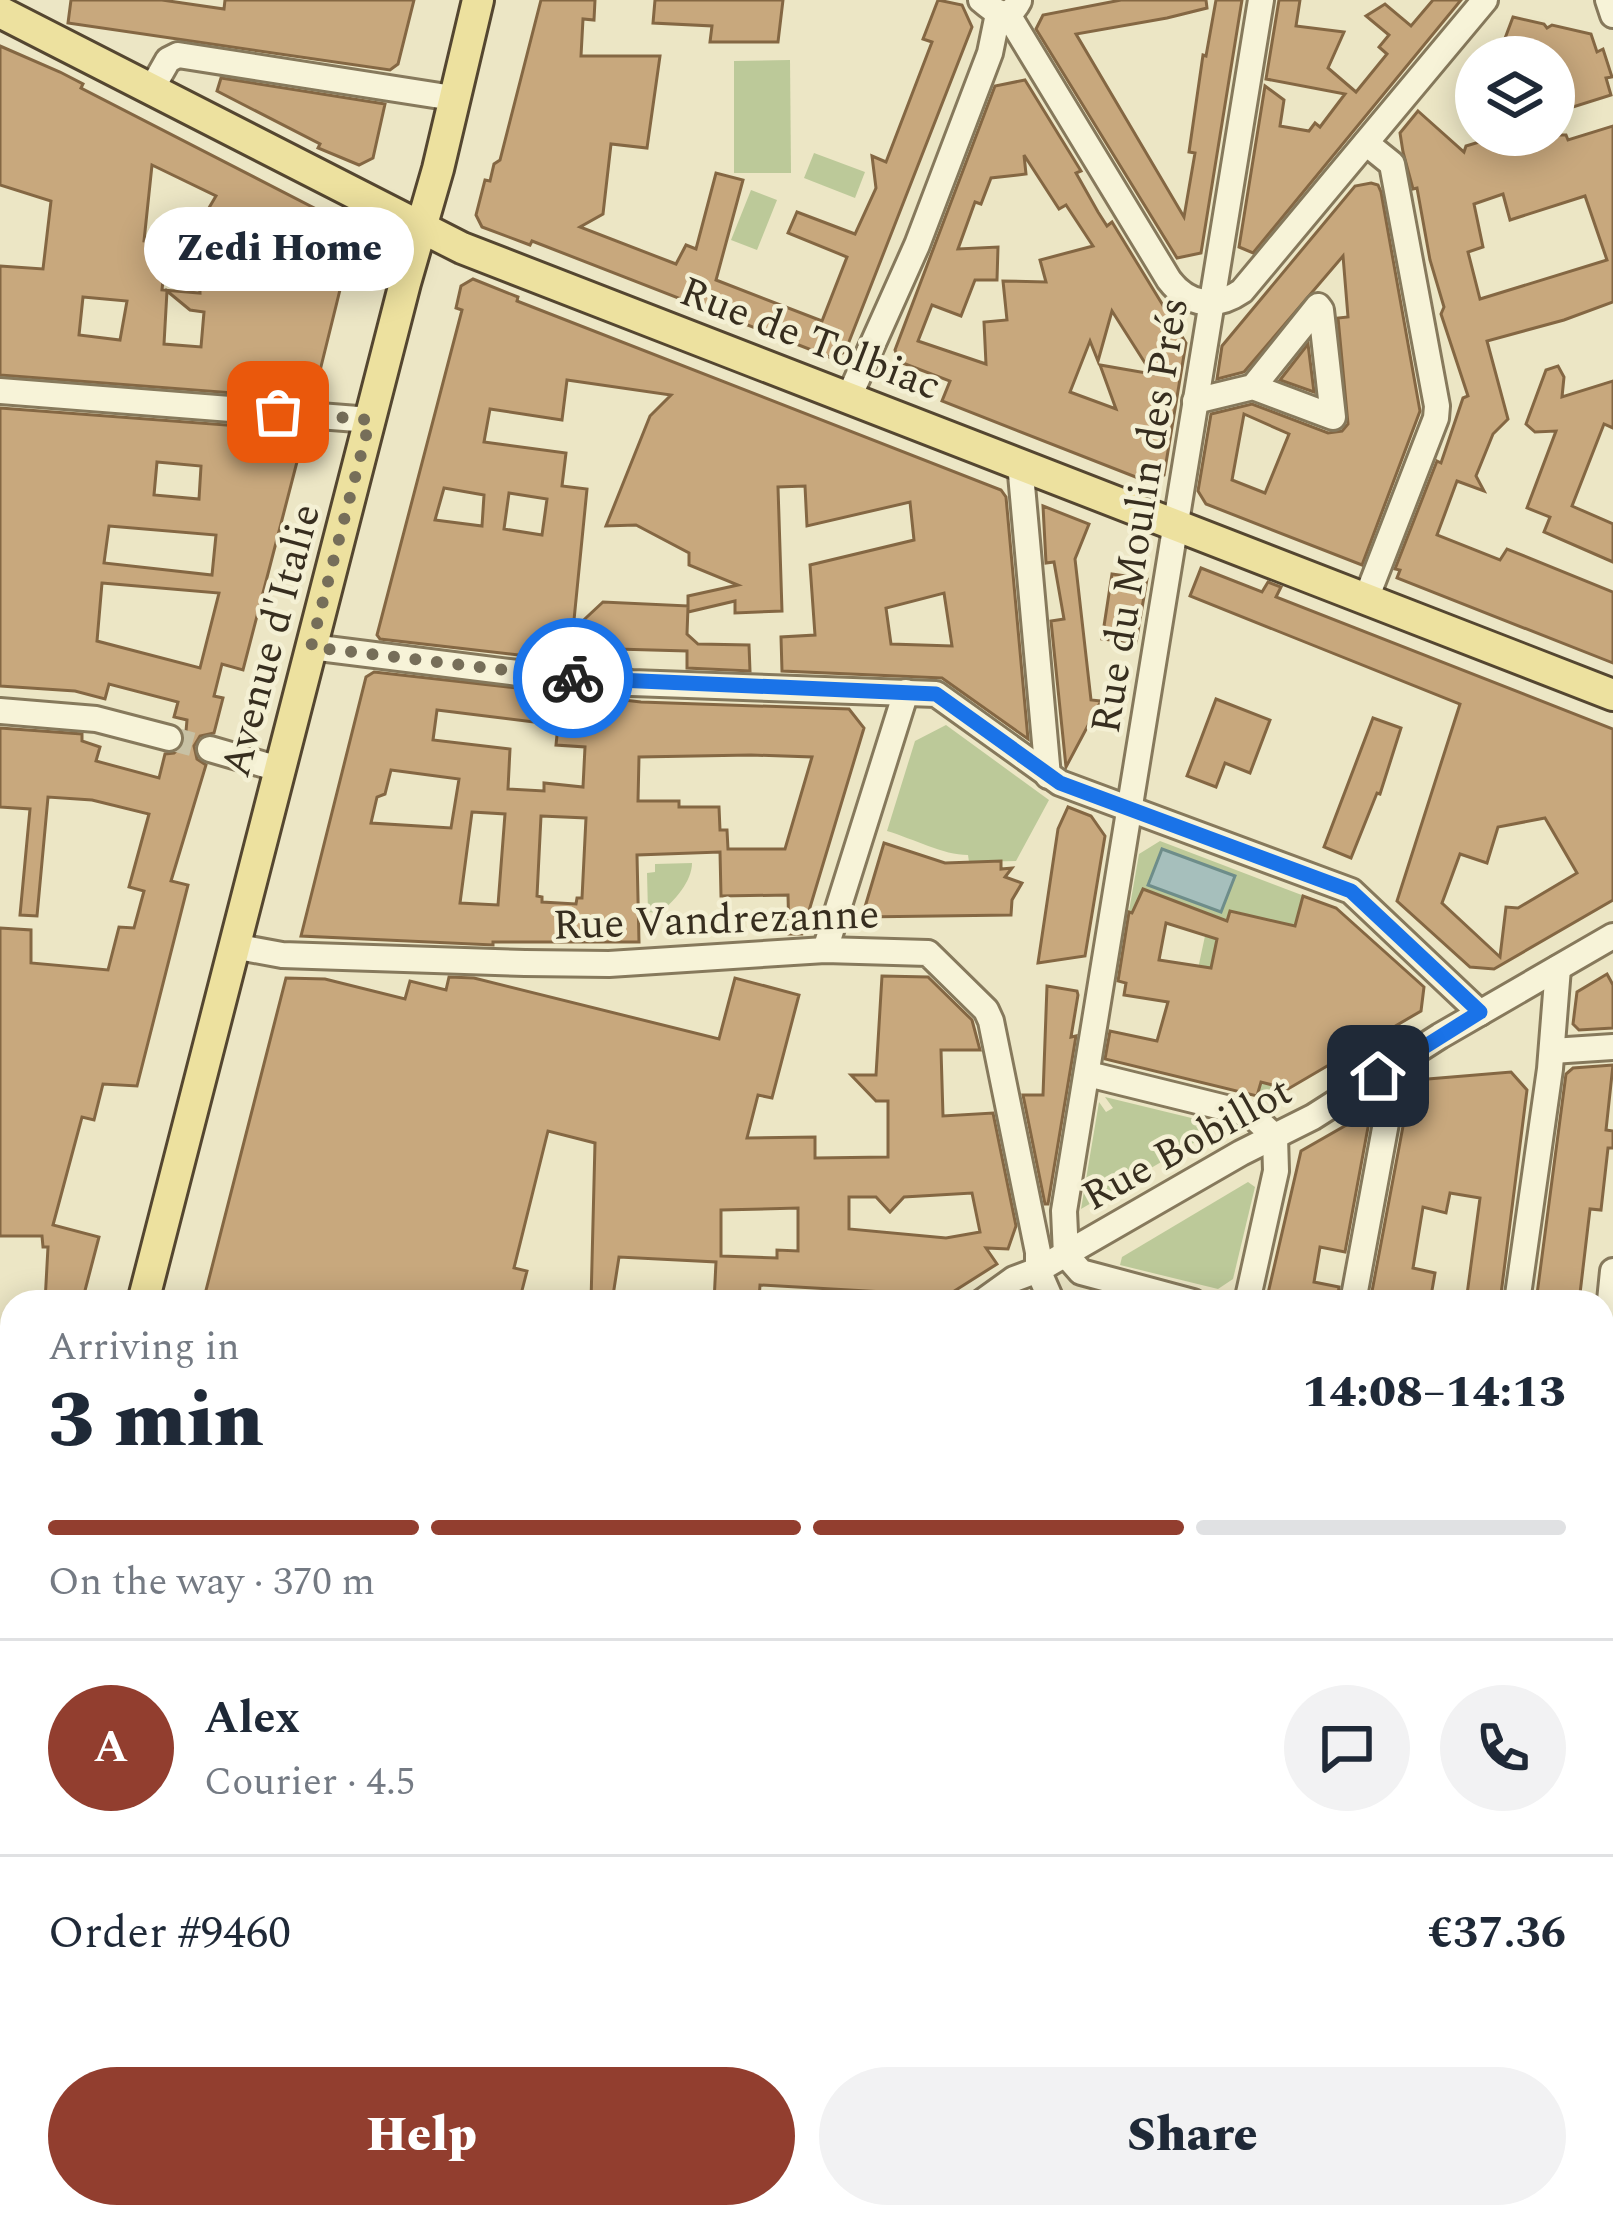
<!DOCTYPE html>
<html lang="en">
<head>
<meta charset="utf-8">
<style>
  body { margin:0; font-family:Spectral,serif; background:#f2f2f3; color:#1f2937; height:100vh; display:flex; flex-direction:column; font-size:45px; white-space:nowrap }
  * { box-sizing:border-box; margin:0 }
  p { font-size:39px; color:#747a83 }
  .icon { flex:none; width:66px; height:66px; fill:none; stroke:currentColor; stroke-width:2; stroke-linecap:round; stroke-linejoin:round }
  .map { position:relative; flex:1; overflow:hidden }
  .details { position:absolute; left:0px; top:1290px; width:1614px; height:939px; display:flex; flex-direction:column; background:#fff; border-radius:36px 36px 0 0; box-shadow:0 6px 30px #0003 }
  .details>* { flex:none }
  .tools { position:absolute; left:1455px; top:36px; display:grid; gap:24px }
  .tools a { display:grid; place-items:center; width:120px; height:120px; border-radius:50%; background:#fff; box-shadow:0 6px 30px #0003; font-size:60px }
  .pin { position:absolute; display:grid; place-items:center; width:102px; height:102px; color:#fff; margin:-51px; border-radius:24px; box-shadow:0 6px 18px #0006 }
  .courier { position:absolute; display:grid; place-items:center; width:120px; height:120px; margin:-60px; border:9px solid #1a73e8; border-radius:50%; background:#fff; color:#222; box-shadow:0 3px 15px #0007 }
  .bubble { position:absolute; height:84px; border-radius:42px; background:#fff; box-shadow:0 6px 30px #0003; font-size:39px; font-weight:800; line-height:84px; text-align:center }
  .headline em { font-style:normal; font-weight:800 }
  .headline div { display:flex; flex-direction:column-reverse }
  .headline { display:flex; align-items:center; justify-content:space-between; height:204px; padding:0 48px }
  h1 { font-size:78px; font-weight:800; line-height:90px }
  .bar { display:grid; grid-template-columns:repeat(4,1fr); gap:18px 12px; align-content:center; height:144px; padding:0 48px }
  .bar i { height:15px; border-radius:9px; background:#e0e1e3 }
  .bar .on { background:#923e2f }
  .bar p { grid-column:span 4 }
  .line { display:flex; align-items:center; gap:30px; padding:0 48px; border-top:3px solid #e0e1e3 }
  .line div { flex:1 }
  .round { display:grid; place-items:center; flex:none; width:126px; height:126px; border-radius:63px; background:#f2f2f3 }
  .button { display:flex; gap:24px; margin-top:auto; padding:24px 48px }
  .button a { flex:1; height:138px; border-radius:72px; background:#923e2f; color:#fff; font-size:48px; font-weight:800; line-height:138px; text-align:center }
  .button a+a { background:#f2f2f3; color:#1f2937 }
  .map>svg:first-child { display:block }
  .green { fill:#bcc999 }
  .water { fill:#a6bfbc; stroke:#6e8d8a; stroke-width:3 }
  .building { fill:#c8a87d; stroke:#846743; stroke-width:3; fill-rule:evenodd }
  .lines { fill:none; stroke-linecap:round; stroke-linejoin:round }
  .minor-tunnel { stroke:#c8c1a4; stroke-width:24; stroke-dasharray:24 12; stroke-linecap:butt }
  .minor-casing { stroke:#86795c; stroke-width:30 }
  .major-casing { stroke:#544630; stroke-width:36 }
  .minor { stroke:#f7f3d8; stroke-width:24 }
  .major { stroke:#ede19f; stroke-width:30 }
  .rail { stroke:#372e1f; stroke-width:6; stroke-dasharray:21 21; stroke-linecap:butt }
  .done { stroke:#766e59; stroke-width:12; stroke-dasharray:0 21.6 }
  .route { stroke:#1a73e8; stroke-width:15 }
  .labels { text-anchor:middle; stroke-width:9; stroke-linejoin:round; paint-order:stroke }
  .street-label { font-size:42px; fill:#372e1f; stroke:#f4f0d4 }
</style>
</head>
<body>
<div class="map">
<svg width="1613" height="2228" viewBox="0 0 1613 2228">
  <rect width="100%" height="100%" fill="#ece6c5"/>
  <!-- green -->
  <g class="green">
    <path d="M790,60L791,173H734V61Z"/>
    <path d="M814,153L865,172L855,198L804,178Z"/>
    <path d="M751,190L777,200L757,250L731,240Z"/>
    <path d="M946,725L1049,800L1016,861L969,862L968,855C943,855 914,839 887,831L915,741Z"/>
    <path d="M1160,841L1336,908L1294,1085L1270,1099L1175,1076L1205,936L1129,911L1139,854Z"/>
    <path d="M692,863C692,881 675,901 659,913L648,912L647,873L655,872V864Z"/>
    <path d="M1105,1097L1212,1123L1209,1134L1081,1209L1099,1102L1106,1112L1113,1108Z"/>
    <path d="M1248,1182L1255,1187L1233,1279L1218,1289L1120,1265L1122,1257Z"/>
    <path d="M1613,1662V1871L1602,1864V1666Z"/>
    <path d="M887,2217H1031L1033,2222L1022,2228H893Z"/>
  </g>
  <!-- water -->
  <path class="water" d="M1162,849L1235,876L1221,912L1148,885Z"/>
  <!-- building -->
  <g class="building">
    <path d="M71,0H162L224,9L225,0H414L398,64L390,70L68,23Z"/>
    <path d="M541,0H595L594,20L583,19L581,56H660L647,148L611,144L603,214L580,227L676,264L686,245L696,249L716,173L743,180L716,280L822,321L847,257L788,233L797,212L855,234L876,188L872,156L886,162L932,42L923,39L938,0L962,5L972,27L845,352L832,358L532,241L530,245L482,227L476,215L485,180L490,181L494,164L500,160Z"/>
    <path d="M655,0H783L778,42H710L712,26L653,23Z"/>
    <path d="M1121,0H1206L1207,8L1167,18L1076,34L1184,217L1195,153L1189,152L1203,55L1206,56L1216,0H1242L1201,253L1177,258L1036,29L1043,15Z"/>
    <path d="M1279,0H1300L1296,26L1344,32L1328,68L1356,92L1387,54L1379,47L1389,35L1366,16L1385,4L1411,26L1433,0H1461L1253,253L1239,247L1265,86L1284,100L1280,126L1309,131L1315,123L1320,127L1345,94L1266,79Z"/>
    <path d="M1513,17L1544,24L1547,28L1552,25L1591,34L1597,52L1603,49L1612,77L1606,78L1611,95L1554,113V57H1498Z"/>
    <path d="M0,46L60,72L83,84L81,88L355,229L313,399L0,375V266L43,269L51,201L0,185ZM152,165L216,196L203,218L240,221L199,245L200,293L162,290L167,243L144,241ZM167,291L190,310L204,312L201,347L164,344ZM83,297L127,301L120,340L79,335Z"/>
    <path d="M221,78L385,104L373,158L359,165L318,148L320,144L217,91Z"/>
    <path d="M1025,80L1081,171L1076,173L1098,212L1107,226L1112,222L1186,343L1164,475L1151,483L942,401L950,381L900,362L895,350L995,86ZM1024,155L1059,209L1066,205L1093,246L1040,260L1046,282L1003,281L1007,320L984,322L986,364L918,341L932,305L961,316L975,280H997L998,247L958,249L975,202L981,204L991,178L1026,174ZM1112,311L1152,374L1100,365L1116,409L1070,392L1090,341L1098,361Z"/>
    <path d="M1418,111L1464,152L1466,146L1502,135H1566L1568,140L1613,126V302L1564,320L1487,341L1508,419L1493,434L1476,476L1484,491L1457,481L1437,535L1500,560L1507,549L1613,592V663L1397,578L1400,570L1395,569L1437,461L1441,463L1463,398L1468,396L1441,314L1444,307L1430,260L1417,188L1413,189L1403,152L1400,133ZM1503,194L1510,220L1585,196L1607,260L1480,299L1468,252L1483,247L1474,204Z"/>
    <path d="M1371,183L1378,185L1381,192L1420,411L1362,565L1206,504L1198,491L1211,414L1252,404L1328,433L1342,431L1348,424L1338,318L1348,317L1343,256L1244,372L1217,379L1222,346L1355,186ZM1244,414L1289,434L1265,493L1232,480Z"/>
    <path d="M473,279L518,297L517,301L1001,490L1006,497L1028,739L942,678L782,671L781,637L815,635L810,565L914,540L910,502L807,526L805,486L778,487L782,611L735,613V601L688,612V607L687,634L698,644L749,645L750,671L687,668V651L616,649L602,662L571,661L380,639L377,635L462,310L456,308L461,286ZM567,380L671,395L650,416L606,526L636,525L689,553V565L738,585L688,596V606L603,602L573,630L587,489L562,486L566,453L484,442L490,409L562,420ZM444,488L484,495L482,526L435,520ZM509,493L547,499L542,535L504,529ZM944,593L952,646L891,644L886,608Z"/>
    <path d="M1308,344L1314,392L1280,380Z"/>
    <path d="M1558,366L1564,377L1562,397L1613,381V428L1604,424L1572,506L1613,524V562L1544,532L1550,517L1527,508L1556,431L1535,432L1526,424L1546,370Z"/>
    <path d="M0,408L305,431L243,670L222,664L214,696L223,698L214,733L200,736L194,746L197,759L206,765L171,881L188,885L137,1086L103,1084L94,1120L82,1117L53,1225L99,1237L82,1302H45L48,1247H43L42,1236H0V928L31,930V963L108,970L119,927L134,928L144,891L129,887L149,814L92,800L48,797L37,916L20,915L30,809L0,807V728L82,734V741L100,747L96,761L159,778L165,754L174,753L185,743L187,720L174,717L178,702L109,684L105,699L75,691L0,686ZM157,462L201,466L199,499L154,495ZM109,526L216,535L212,575L104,563ZM102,583L219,593L200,668L97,641Z"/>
    <path d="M1043,506L1089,524L1075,559L1091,700L1101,701L1066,767L1051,621L1064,619L1054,562L1046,563Z"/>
    <path d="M1201,568L1262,592L1268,582L1281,587L1276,597L1613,729V900L1494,969L1470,967L1397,901L1460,704L1190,596ZM1545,818L1577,873L1518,908L1506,907L1500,957L1442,903L1460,854L1487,863L1498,827Z"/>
    <path d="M1112,574L1147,579L1136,643L1102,639Z"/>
    <path d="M374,672L641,702L849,709L864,728L802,934H789L788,895L721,896L720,852L637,855L639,942H493V945L301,936L366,677ZM437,710L558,725L556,745L585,747L583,787L544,783V791L508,789L510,749L433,740ZM751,755L812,757L785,849H728L727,830H720L719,807H679V801H638L639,757ZM391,770L459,779L451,828L371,823L377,797L385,794ZM472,812L505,814L498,905L460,903ZM541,816L586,818L582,898H577L576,904L542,902V897L537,896Z"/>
    <path d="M1216,699L1270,720L1250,773L1225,763L1216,787L1187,776Z"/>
    <path d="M1373,718L1401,728L1380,794L1377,793L1351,858L1324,847Z"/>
    <path d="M1068,807L1091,816L1105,836L1085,956L1038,963L1058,829Z"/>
    <path d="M884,843L945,863L1001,861V869L1012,868L1005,877L1022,883L1012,900L1011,915L862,917Z"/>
    <path d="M1143,889L1227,921L1230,911L1295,926L1303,896L1336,908L1424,987L1421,1011L1288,1089L1261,1082L1257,1096L1105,1059L1110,1031L1157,1041L1168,1002L1124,995L1126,983L1118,981L1129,912L1132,913ZM1166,923L1217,939L1211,968L1159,960Z"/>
    <path d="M1607,974L1613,985V1028L1579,1030L1573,1024L1577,992Z"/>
    <path d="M882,976L928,977L972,1020L980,1050H941L943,1116L993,1113L1016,1226L1008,1249L986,1248L997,1264L937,1302H883V1292L760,1285L759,1299L714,1302L716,1262L619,1257L612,1302H591L595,1143L548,1131L514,1268L527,1271L519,1302H203L286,978L325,979L405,999L410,981L446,990L449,977L474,978L719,1039L735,978L799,995L772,1098L758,1095L747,1138L815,1137V1158L888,1157V1101H876L851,1075H876ZM972,1193L980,1232L946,1238L849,1229V1197H876L890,1212L904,1197ZM798,1208V1251L777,1250V1258L721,1256V1210Z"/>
    <path d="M1047,986L1077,991L1078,995L1071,1037L1076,1036L1048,1204H1045L1023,1095H1043Z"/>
    <path d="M1613,1065L1606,1130L1613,1131V1148H1608L1601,1210L1590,1209L1579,1302H1536L1566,1074L1573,1068Z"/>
    <path d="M1511,1072L1527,1090L1500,1302H1466L1480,1198L1450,1193L1446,1213L1423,1207L1413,1268L1435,1273L1430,1302H1370L1410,1089L1428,1079Z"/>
    <path d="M1371,1111L1345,1252L1320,1247L1314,1282L1339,1287L1337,1302H1266L1301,1151Z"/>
  </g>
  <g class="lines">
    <!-- minor-tunnel -->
    <path class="minor-tunnel" d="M169,738L210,749"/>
    <defs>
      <g id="minor">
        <path d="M981,0C994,11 1008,23 1019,1"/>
        <path d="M1608,0L1613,15"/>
        <path d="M1007,13L1169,280C1189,306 1216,309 1242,291L1485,0"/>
        <path d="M151,90L168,60L178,55L453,98"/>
        <path d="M0,391L370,420"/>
        <path d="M849,397L917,245L990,53L998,14"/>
        <path d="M1195,401L1253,387L1333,417L1321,310L1318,306L1253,387"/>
        <path d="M1020,463L1048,776"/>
        <path d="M1366,599L1436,418L1437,406L1392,164L1366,143"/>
        <path d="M311,647L518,673L632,683L936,694L1060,783L1351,891L1480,1013"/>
        <path d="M0,711L96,719L169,738"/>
        <path d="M210,749L279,769"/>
        <path d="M233,946L282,955L525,963L609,964L825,950L928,953L986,1010L991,1021L1038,1252V1270L1052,1302"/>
        <path d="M825,950L906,692"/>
        <path d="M1552,1051L1613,1047"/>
        <path d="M1088,1074L1238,1111L1255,1118L1275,1137L1276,1171L1247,1302"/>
        <path d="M1066,1255L1064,1211L1261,0"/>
        <path d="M1066,1255L1081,1272L1193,1302"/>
        <path d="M982,1302L1014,1279L1038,1270L1241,1153L1313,1117L1440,1036L1613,936"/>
        <path d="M1353,1302L1388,1112L1387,1096L1378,1075"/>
        <path d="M1517,1302L1550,1069L1558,968"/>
        <path d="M1602,1380L1613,1271"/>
        <path d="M1602,1400L1613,1403"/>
        <path d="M1602,1542L1613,1537"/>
        <path d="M170,2217L180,2228"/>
        <path d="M205,2217L214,2228"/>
        <path d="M1476,2217L1479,2228"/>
        <path d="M131,2228L156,2217"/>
        <path d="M580,2228L586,2217"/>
      </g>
      <g id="major">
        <path d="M0,12L462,248L1613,695"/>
        <path d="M143,1302L405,283L438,169L478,0"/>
        <path d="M0,1771L12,1758"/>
        <path d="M0,1819L12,1831"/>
        <path d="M1602,2051L1613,2064"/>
        <path d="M0,2138L12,2136"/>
        <path d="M1602,2202L1613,2214"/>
      </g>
    </defs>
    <!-- minor casing -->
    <use href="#minor" class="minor-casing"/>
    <!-- major casing -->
    <use href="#major" class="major-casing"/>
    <!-- minor -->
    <use href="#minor" class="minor"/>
    <!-- major -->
    <use href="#major" class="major"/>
    <!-- rail -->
    <path class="rail" d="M1602,2119L1613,2132"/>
  </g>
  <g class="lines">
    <!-- done -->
    <path class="done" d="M278,412L370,420L311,647L573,678"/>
    <!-- route -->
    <path class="route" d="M573,678L936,694L1060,783L1351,891L1480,1012L1378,1076"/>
  </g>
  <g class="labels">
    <!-- street labels -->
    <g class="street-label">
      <text transform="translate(811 337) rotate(21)" y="15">Rue de Tolbiac</text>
      <text transform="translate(1138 515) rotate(-81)" y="15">Rue du Moulin des Prés</text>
      <text transform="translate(269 640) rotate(-75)" y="15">Avenue d'Italie</text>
      <text transform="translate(716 918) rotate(-2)" y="15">Rue Vandrezanne</text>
      <text transform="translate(1186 1142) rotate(-29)" y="15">Rue Bobillot</text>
    </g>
  </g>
</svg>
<div class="tools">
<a><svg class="icon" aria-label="layers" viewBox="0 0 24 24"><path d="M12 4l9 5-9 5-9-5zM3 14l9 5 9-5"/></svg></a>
</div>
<div class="pin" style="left:278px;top:412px;background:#ea580c"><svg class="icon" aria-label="bag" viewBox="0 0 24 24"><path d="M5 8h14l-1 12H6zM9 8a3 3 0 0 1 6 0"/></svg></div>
<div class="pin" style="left:1378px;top:1076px;background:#1f2937"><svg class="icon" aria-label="home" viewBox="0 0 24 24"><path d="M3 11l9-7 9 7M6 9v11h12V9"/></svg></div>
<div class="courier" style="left:573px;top:678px"><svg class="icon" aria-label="bike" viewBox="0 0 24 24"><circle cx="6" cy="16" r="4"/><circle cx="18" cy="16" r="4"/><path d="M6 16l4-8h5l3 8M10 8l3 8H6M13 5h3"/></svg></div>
<div class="bubble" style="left:144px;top:207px;width:270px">Zedi Home</div>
<section class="details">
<div class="headline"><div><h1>3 min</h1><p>Arriving in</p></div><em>14:08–14:13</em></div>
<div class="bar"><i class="on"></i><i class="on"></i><i class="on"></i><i></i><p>On the way · 370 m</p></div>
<div class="line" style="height:216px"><b class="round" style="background:#923e2f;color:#fff">A</b><div><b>Alex</b><p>Courier · 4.5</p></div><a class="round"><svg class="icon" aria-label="chat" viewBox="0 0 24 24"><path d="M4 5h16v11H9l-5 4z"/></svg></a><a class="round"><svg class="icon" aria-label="phone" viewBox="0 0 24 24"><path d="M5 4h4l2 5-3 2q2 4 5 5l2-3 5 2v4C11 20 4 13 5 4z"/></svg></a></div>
<div class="line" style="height:156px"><div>Order #9460</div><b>€37.36</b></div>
<div class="button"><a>Help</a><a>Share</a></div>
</section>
</div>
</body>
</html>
